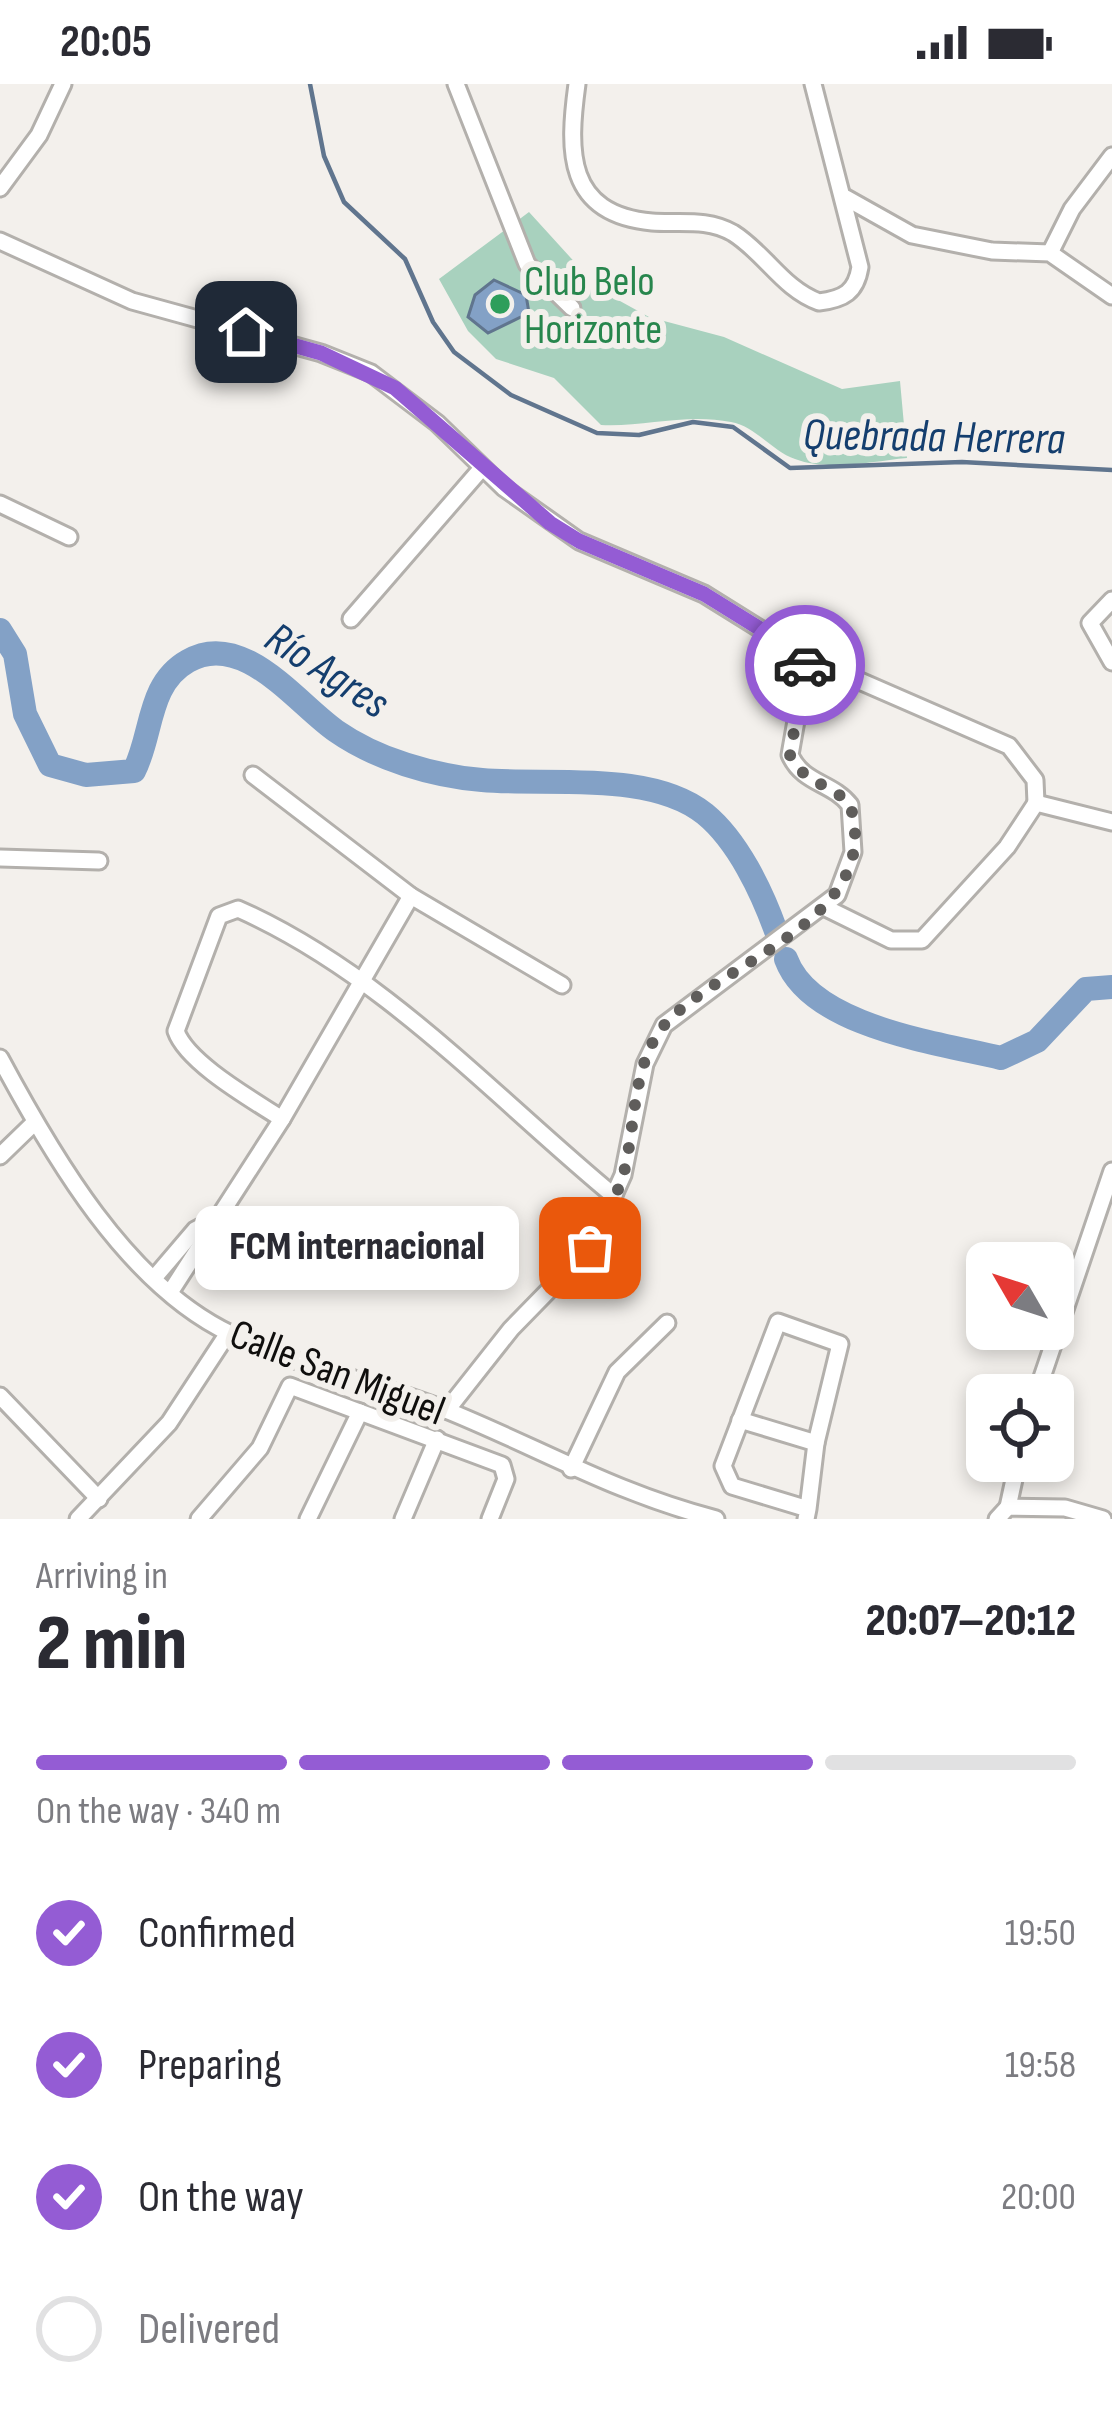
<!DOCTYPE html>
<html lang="en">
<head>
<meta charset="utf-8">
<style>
  body { margin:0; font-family:"Sofia Sans Condensed",sans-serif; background:#f7f7f7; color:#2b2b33; height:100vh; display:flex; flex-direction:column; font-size:45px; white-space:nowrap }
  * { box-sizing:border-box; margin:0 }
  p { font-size:39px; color:#7c7c81 }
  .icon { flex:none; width:66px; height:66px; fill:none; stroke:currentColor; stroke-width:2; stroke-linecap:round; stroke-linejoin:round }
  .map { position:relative; height:1435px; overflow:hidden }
  .details { display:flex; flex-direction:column; background:#fff; flex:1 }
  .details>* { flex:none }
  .needle { width:78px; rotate:309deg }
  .controls { position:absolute; left:966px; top:1158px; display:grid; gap:24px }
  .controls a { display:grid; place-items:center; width:108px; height:108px; border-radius:18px; background:#fff; box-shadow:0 6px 18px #0003; font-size:60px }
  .pin { position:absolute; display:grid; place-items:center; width:102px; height:102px; color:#fff; margin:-51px; border-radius:24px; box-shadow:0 6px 18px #0006 }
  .courier { position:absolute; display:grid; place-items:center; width:120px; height:120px; margin:-60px; border:9px solid #945cd4; border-radius:50%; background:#fff; color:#222; box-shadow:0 3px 15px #0007 }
  .bubble { position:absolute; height:84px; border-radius:18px; background:#fff; box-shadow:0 6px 18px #0003; font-size:39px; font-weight:800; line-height:84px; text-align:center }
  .summary em { font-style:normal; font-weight:800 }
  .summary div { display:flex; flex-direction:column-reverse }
  .summary { display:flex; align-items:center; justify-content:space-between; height:204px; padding:0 36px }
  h1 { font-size:78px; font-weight:800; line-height:90px }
  .bar { display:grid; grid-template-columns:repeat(4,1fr); gap:18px 12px; align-content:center; height:144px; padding:0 36px }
  .bar i { height:15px; border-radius:9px; background:#e1e1e2 }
  .bar .selected { background:#945cd4 }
  .bar p { grid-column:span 4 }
  ol { padding:0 36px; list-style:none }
  li { display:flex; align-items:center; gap:36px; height:132px }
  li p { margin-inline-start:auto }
  li .icon { padding:12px; border-radius:50%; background:#945cd4; color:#fff; stroke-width:4 }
  li:last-child { color:#7c7c81 }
  li i { width:66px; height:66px; border:6px solid #e1e1e2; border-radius:50% }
  .status { display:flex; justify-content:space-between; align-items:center; height:84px; padding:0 60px; background:#fff; direction:ltr }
  .status svg { height:33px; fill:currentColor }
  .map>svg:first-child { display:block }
  .green { fill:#a8d1be }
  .water { fill:#83a1c6; stroke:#60758e; stroke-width:3 }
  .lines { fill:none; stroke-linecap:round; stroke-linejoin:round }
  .stream { stroke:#60758e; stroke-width:4.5 }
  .river { stroke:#83a1c6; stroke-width:24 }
  .street-casing { stroke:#b3b0ac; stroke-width:21 }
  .street { stroke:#fff; stroke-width:15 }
  .done { stroke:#5f5d5b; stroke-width:12; stroke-dasharray:0 21.6 }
  .route { stroke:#945cd4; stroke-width:15 }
  .leisure-dot { fill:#2e9e5b; stroke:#f3f0ec; stroke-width:4.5 }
  .labels { text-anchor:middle; stroke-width:12; stroke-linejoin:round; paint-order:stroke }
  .leisure-label { font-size:42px; fill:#27864d; stroke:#f3f0ec; text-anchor:start }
  .street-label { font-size:42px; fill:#0f0e0d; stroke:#f3f0ec }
  .water-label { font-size:45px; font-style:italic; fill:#143e6e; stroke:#f3f0ec }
</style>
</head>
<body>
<div class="status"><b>20:05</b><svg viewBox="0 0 49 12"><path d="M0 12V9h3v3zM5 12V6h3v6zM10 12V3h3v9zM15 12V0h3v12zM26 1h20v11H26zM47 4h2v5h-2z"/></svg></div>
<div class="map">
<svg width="1112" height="1435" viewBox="0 0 1112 1435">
  <rect width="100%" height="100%" fill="#f3f0ec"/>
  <!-- green -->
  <path class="green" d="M529,128L600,206L649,233L724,253L842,305L900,297L907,374C873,377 829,388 795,375C772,367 755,342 731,338C687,329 645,343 601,341L554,294L496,275L468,247L439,195Z"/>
  <!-- water -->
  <path class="water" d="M494,196L526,211L529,229L488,249L468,233L475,211Z"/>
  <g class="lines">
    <!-- stream -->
    <path class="stream" d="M310,0L324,72L344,118L405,175L433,238L454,268L511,311L597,349L639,351L693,338L733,343L790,384L962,378L1112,386"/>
    <!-- river -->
    <g class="river">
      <path d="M0,546L15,570L25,630L50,681L86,691L134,687C153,650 147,600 188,577C243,545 297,620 336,647C376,675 433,692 482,696C546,702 651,686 705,730C738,757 762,808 776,847"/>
      <path d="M786,875C811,943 939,959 1001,974L1037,957L1086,905L1112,903"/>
    </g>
    <defs>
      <g id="street">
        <path d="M456,0L527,180L572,224"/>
        <path d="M577,0C568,66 565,130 652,138C680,140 707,134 733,149C765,169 783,205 819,218C844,215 856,208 860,183L813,0"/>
        <path d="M0,104L39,51L63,0"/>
        <path d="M846,114L912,151L992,167L1050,169L1112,212"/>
        <path d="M0,157L132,217L321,269L371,289L437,339L504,404L579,457L704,510L807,574L1009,662L1035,696L1036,719"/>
        <path d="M1050,169L1072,125L1112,72"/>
        <path d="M0,420L69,453"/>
        <path d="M1112,516L1090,539L1112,578"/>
        <path d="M351,535L482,384"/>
        <path d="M253,691L411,812L562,901"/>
        <path d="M1036,719L1112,738"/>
        <path d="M0,774L99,777"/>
        <path d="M824,823L891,856H922L1007,763L1036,719"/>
        <path d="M0,974C52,1071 127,1201 231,1250C299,1283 376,1298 446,1326C542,1365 613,1408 716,1435"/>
        <path d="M282,1035C253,1016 187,979 176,947L219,832L238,825C384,890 493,1012 614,1112"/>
        <path d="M0,1072L33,1040"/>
        <path d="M155,1193L195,1146L212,1137"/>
        <path d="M171,1207L282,1035L411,812"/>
        <path d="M1036,1311L1112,1087"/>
        <path d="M0,1312L99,1415"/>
        <path d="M447,1326L511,1245L590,1164L623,1091L645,980L664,941L837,811L853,768L850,721C832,698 803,700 790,671L807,574"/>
        <path d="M740,1336L816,1359"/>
        <path d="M571,1385L617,1288L667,1239"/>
        <path d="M1008,1423L1018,1377"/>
        <path d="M78,1435L169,1339L228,1249"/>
        <path d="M199,1435L260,1364L290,1302L502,1381L506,1395L490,1435"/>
        <path d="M308,1435L360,1328"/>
        <path d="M403,1435L437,1355"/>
        <path d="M806,1435L808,1425L816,1359L840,1260L778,1238L723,1382L732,1402L808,1425"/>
        <path d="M997,1435L1008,1423L1065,1424L1103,1435"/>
      </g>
    </defs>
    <!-- street casing -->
    <use href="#street" class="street-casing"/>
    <!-- street -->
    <use href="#street" class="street"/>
  </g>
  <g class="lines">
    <!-- done -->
    <path class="done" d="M590,1164C601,1139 617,1114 624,1088C636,1041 632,975 667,938C727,875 885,834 850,721C832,699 803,700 790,671L805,581"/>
    <!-- route -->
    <path class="route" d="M246,248L321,269L395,304L550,439L579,457L704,510L807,574L805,581"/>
  </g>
  <!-- markers -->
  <circle class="leisure-dot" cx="500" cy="220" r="12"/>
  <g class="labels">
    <!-- leisure labels -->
    <g class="leisure-label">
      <text x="524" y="211">Club Belo<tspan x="524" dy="48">Horizonte</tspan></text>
    </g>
    <!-- street labels -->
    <g class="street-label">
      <text transform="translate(338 1287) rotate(21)" y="15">Calle San Miguel</text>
    </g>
    <!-- water labels -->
    <g class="water-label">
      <text transform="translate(934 351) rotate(1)" y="16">Quebrada Herrera</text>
      <text transform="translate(328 585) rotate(33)" y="16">Río Agres</text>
    </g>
  </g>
</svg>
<div class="controls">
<a><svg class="needle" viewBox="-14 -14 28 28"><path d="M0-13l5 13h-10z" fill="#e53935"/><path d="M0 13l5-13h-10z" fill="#7c7c81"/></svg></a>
<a><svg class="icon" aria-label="locate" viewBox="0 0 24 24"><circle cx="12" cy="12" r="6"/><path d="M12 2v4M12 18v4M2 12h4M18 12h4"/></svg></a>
</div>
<div class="pin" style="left:590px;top:1164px;background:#ea580c"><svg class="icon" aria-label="bag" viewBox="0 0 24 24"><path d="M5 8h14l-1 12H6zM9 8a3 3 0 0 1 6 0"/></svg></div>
<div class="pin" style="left:246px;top:248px;background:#1f2937"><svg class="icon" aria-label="home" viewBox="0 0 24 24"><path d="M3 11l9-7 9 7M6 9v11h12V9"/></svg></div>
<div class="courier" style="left:805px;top:581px"><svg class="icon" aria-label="car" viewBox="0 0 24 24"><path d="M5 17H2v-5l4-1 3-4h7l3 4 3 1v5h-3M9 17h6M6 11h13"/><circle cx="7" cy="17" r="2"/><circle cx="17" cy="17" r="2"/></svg></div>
<div class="bubble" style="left:195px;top:1122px;width:324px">FCM internacional</div>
</div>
<section class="details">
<div class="summary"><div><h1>2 min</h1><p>Arriving in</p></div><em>20:07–20:12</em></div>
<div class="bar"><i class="selected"></i><i class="selected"></i><i class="selected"></i><i></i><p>On the way · 340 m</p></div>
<ol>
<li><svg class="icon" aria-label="check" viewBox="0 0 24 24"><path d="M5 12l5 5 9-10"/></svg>Confirmed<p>19:50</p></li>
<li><svg class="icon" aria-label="check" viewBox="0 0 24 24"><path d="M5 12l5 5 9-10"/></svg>Preparing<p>19:58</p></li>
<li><svg class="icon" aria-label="check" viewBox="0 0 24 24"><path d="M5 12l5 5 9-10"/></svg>On the way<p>20:00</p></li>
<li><i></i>Delivered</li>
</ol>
</section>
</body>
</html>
